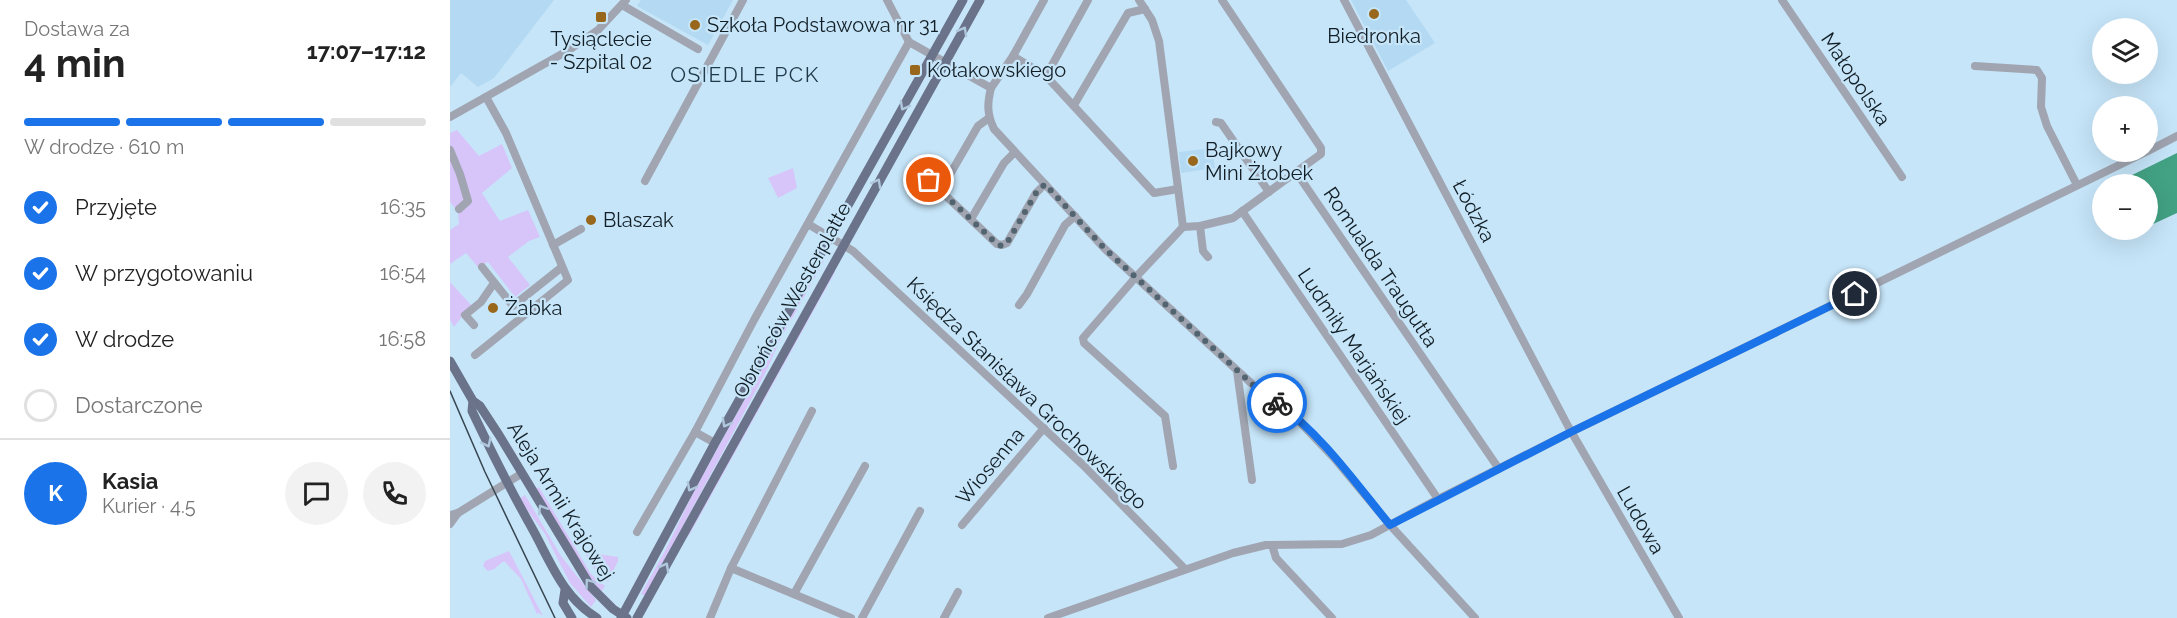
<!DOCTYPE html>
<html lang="pl">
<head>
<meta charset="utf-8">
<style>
  body { margin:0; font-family:Raleway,sans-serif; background:#f2f2f2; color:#222; height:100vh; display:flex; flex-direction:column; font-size:22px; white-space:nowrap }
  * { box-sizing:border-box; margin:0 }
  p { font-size:20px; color:#767676 }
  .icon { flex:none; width:33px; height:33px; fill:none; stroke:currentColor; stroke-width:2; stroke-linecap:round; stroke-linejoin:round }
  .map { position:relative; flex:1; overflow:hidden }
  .panel { display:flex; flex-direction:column; background:#fff; width:450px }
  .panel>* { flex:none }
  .tools { position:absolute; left:1642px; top:18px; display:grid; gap:12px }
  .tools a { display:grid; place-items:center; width:66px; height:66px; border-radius:50%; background:#fff; box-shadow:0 6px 24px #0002; font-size:30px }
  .pin { position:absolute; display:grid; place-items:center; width:51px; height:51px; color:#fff; margin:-26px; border:3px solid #fff; border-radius:50%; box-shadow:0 2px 6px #0007 }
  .courier { position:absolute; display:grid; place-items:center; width:60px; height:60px; margin:-30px; border:4px solid #1a73e8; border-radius:50%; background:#fff; color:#222; box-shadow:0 2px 8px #0007 }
  .overview em { font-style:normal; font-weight:700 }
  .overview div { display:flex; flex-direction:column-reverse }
  .overview { display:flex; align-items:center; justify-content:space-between; height:102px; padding:0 24px }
  h1 { font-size:39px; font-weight:700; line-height:45px }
  .bar { display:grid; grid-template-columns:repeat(4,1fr); gap:9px 6px; align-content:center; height:72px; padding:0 24px }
  .bar i { height:8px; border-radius:4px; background:#e0e0e0 }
  .bar .current { background:#1a73e8 }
  .bar p { grid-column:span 4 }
  .line { display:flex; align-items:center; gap:15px; padding:0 24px; border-top:2px solid #e0e0e0 }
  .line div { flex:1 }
  .round { display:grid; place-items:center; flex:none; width:63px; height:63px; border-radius:32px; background:#f2f2f2 }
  ol { padding:0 24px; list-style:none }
  li { display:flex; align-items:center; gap:18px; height:66px }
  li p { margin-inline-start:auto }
  li .icon { padding:6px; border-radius:50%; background:#1a73e8; color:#fff; stroke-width:4 }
  li:last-child { color:#767676 }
  li i { width:33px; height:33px; border:3px solid #e0e0e0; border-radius:50% }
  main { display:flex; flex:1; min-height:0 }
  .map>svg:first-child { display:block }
  .built { fill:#b3daf2 }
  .green { fill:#d7c5fa }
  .water { fill:#43a284 }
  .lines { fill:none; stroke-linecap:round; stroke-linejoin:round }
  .minor { stroke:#a0a5b1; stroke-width:8 }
  .major { stroke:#6a7389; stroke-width:9 }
  .tram { stroke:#374650; stroke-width:1.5 }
  .oneway { stroke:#afc8dd }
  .done { stroke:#51646f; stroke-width:6; stroke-dasharray:0 10.8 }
  .route { stroke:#1a73e8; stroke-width:8 }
  .poi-dot { fill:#99671b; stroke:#c6e5f9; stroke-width:2 }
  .labels { text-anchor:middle; stroke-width:4.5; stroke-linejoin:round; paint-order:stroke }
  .poi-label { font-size:20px; fill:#121e25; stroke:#c6e5f9; text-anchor:start }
  .street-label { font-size:20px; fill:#121e25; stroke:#c6e5f9 }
  .neighbourhood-label { font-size:21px; letter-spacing:1.5px; fill:#1f3949; stroke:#c6e5f9 }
</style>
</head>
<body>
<main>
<section class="panel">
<div class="overview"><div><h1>4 min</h1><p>Dostawa za</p></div><em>17:07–17:12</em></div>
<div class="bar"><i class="current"></i><i class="current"></i><i class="current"></i><i></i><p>W drodze · 610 m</p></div>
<ol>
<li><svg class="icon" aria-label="check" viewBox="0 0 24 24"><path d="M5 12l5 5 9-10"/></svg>Przyjęte<p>16:35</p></li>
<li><svg class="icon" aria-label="check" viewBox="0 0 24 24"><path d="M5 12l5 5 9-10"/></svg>W przygotowaniu<p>16:54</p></li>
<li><svg class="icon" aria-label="check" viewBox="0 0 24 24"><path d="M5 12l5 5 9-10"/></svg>W drodze<p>16:58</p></li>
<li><i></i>Dostarczone</li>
</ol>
<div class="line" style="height:108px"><b class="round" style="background:#1a73e8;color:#fff">K</b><div><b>Kasia</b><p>Kurier · 4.5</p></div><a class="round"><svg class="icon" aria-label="chat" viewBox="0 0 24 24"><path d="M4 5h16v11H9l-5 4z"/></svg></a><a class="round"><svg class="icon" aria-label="phone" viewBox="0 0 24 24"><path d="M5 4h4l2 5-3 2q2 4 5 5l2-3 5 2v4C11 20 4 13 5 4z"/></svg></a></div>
</section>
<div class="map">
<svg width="1727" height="618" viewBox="0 0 1727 618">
  <rect width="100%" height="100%" fill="#c6e5f9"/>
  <!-- built -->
  <g class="built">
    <path d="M0,0H104L44,78L28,87L11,73L0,87Z"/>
    <path d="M191,0H283L258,45L187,6Z"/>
    <path d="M901,0H956L985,43L938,71Z"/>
    <path d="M762,148L765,168L731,173L729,152Z"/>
  </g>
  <!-- green -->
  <g class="green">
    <path d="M7,130L29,156L52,144L62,168L32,193L50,221L78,210L90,237L79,241L58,257L80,285L65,297L38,262L28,267L16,253L0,264V230L9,224L8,212L0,202V133Z"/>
    <path d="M343,168L347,188L328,198L318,178Z"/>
    <path d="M372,260L374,261L330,340L315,374L195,596L191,594L217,547L245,489Z"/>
    <path d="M385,269V272L237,539L241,526Z"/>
    <path d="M0,282L21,305L4,327L0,320Z"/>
    <path d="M89,487L141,574L155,586L151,592L140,578L86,489Z"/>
    <path d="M75,495L111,556L146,600L141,607L120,583L95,534L69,499Z"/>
    <path d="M59,551L93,616L89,613L87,614L71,579L54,561L44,569L38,571L33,566L35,561Z"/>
    <path d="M134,552L168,557V561L158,582L147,573Z"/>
  </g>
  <!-- water -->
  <path class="water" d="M1727,153V213L1701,225L1698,218V184H1682L1678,177Z"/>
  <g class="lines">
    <!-- minor -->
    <g class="minor">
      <path d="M437,0L459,42"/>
      <path d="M689,0L702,20L709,41L733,227"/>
      <path d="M772,0L871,148V154L846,172L1049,469"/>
      <path d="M894,0L1118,426L1229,618"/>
      <path d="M1332,0L1452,177"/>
      <path d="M172,5L248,49"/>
      <path d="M563,56L594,0"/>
      <path d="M1525,66L1587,70L1592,78L1591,107L1597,126L1627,185"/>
      <path d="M596,76L638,0"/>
      <path d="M541,88L563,56L596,76L704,193L728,189"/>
      <path d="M624,105L678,13L695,9"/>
      <path d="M0,117L119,50L148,30L176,0"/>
      <path d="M766,122L771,123L819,192"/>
      <path d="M0,150L10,174L18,201L9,209"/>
      <path d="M1698,151L1727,136"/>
      <path d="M479,180L547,244L552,245L557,243L586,193L595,184"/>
      <path d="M195,181L293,0"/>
      <path d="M491,190L528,126L539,118"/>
      <path d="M792,211L988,499"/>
      <path d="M521,219L554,163L565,152"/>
      <path d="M358,224L403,251L633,465L735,569"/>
      <path d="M750,226L753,251L758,257"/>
      <path d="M103,245L131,229"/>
      <path d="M32,267L63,306L112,267"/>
      <path d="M569,305L577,294L615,225L625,216"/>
      <path d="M24,325L15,315L31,302L44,283"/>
      <path d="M25,355L118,280L56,133L36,97"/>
      <path d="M787,371L802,480"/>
      <path d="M245,432L265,443"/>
      <path d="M723,466L715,416L634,343L633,338L685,278L733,227L750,226L783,218L846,172"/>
      <path d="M0,515L8,513L71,474"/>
      <path d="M0,524L8,513"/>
      <path d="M512,525L594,428"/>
      <path d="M187,532L245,432L304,320L459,42L541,88C537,104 537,114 544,129L655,249L813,394L840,412L884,458L940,525L1025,618"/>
      <path d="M822,545L826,558L882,618"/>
      <path d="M281,568L401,618"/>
      <path d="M344,594L415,466"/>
      <path d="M260,618L281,568L362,411"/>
      <path d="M412,618L470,511"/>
      <path d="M494,618L508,592"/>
      <path d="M598,618L783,553L816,545L892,544L921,535L988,499L1121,432L1696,152"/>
    </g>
    <!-- major -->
    <g class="major">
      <path d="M0,361L23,401L30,406L49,435L141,587L163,609L177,618"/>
      <path d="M23,401L22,411C41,451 61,491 83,530C101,563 113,597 147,618"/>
      <path d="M115,590L113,603L122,618"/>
      <path d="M171,618L265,443L513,0"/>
      <path d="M187,618L530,0"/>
    </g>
    <!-- tram -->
    <path class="tram" d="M0,391L35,472L105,618"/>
  </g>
  <!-- one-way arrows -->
  <defs><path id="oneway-chevron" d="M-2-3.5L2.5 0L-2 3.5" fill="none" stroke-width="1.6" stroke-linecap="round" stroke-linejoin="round" transform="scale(1.5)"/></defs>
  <g class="oneway">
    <use href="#oneway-chevron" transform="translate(513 31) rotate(-61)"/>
    <use href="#oneway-chevron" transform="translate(454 106) rotate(119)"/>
    <use href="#oneway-chevron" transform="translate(427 183) rotate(-61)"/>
    <use href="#oneway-chevron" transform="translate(276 423) rotate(119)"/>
    <use href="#oneway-chevron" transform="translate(37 443) rotate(64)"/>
    <use href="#oneway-chevron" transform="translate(241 487) rotate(118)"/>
    <use href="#oneway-chevron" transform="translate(92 509) rotate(-121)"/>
    <use href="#oneway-chevron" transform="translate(215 567) rotate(-61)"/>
    <use href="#oneway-chevron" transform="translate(139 583) rotate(-126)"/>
  </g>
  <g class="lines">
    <!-- done -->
    <path class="done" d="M479,180L547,244L552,246L557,243L586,193L595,184L655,249L813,394L827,403"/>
    <!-- route -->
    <path class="route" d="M827,403C870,432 907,485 940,525L1121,432L1405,294"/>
  </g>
  <!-- markers -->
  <g class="poi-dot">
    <circle cx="924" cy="14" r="6"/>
    <rect x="145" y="11" width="12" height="12" rx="3"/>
    <circle cx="245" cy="25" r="6"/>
    <rect x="459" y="64" width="12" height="12" rx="3"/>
    <circle cx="743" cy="161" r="6"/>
    <circle cx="141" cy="220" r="6"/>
    <circle cx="43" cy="308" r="6"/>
  </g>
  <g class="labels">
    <!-- poi labels -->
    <g class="poi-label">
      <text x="257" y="32">Szkoła Podstawowa nr 31</text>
      <text x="924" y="43" text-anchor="middle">Biedronka</text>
      <text x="151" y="46" text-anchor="middle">Tysiąclecie<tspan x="151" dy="23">- Szpital 02</tspan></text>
      <text x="477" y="77">Kołakowskiego</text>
      <text x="755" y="157">Bajkowy<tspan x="755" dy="23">Mini Żłobek</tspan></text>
      <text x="153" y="227">Blaszak</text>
      <text x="55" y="315">Żabka</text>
    </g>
    <!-- street labels -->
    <g class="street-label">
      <text transform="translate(1406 79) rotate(56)" y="7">Małopolska</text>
      <text transform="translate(1024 211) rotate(62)" y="7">Łódzka</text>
      <text transform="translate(931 267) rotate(56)" y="7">Romualda Traugutta</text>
      <text transform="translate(342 300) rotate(-61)" y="7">Obrońców Westerplatte</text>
      <text transform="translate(904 346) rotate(56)" y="7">Ludmiły Marjańskiej</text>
      <text transform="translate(577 393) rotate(44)" y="7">Księdza Stanisława Grochowskiego</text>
      <text transform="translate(540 466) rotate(-50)" y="7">Wiosenna</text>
      <text transform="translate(111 501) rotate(58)" y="7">Aleja Armii Krajowej</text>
      <text transform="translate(1191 520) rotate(60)" y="7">Ludowa</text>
    </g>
    <!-- neighbourhood labels -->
    <g class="neighbourhood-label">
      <text x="295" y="82">OSIEDLE PCK</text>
    </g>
  </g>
</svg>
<div class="tools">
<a><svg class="icon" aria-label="layers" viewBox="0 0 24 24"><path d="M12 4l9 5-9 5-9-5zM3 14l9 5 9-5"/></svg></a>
<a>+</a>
<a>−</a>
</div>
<div class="pin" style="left:479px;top:180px;background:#ea580c"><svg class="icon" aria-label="bag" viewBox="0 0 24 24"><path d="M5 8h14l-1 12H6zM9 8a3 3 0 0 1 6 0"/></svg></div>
<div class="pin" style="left:1405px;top:294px;background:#1f2937"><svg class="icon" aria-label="home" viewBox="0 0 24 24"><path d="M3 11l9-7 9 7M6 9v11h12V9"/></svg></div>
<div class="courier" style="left:827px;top:403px"><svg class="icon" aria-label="bike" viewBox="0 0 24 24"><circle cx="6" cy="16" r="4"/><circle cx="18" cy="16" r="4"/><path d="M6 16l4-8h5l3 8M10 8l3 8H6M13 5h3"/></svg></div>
</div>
</main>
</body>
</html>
